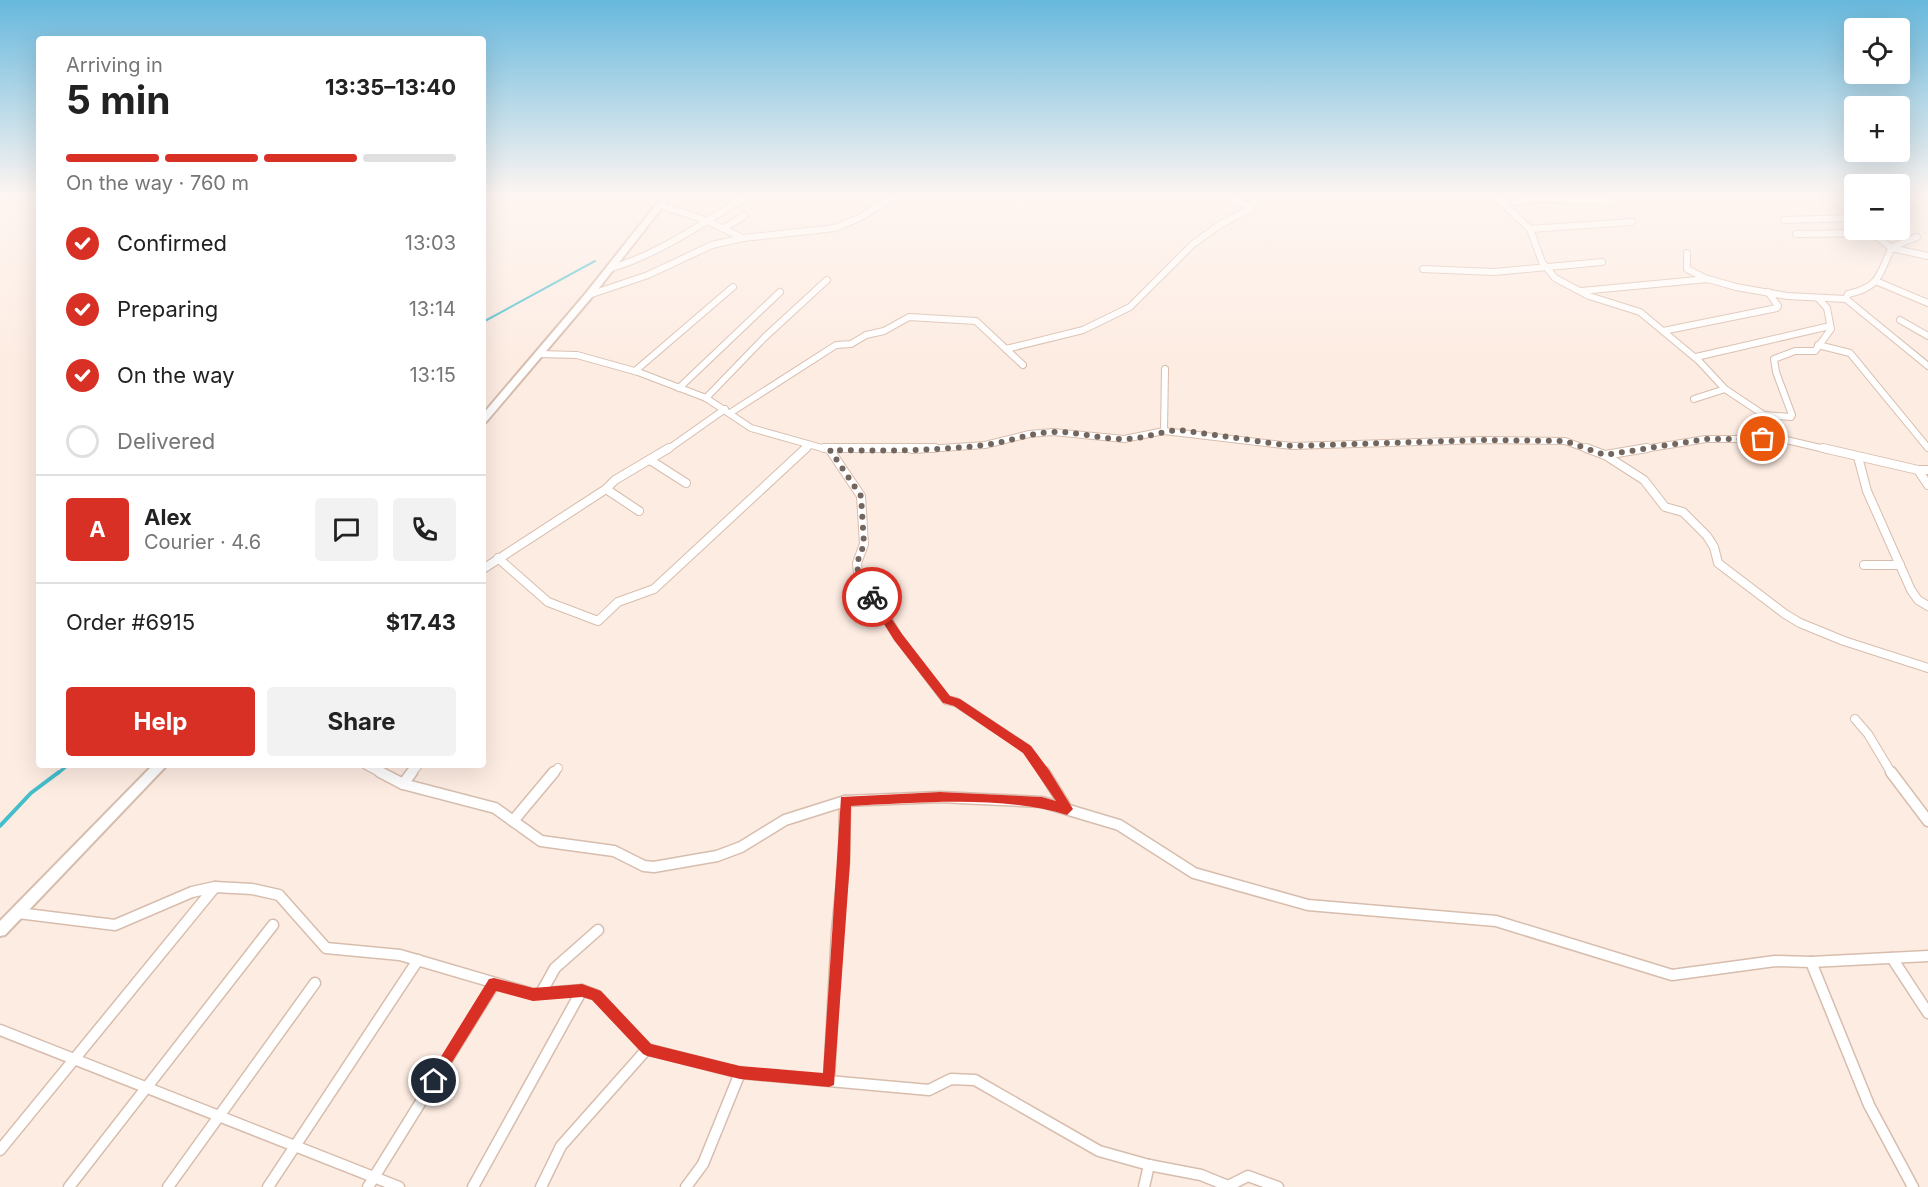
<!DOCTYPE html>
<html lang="en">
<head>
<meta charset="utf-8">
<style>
  body { margin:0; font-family:Inter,sans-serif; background:#f2f2f2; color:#222; height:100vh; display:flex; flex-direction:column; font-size:22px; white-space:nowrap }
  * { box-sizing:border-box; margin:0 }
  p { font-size:20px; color:#767676 }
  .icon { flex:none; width:33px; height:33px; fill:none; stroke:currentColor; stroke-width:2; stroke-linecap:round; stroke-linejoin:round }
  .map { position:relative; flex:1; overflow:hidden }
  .panel { position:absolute; left:36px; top:36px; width:450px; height:732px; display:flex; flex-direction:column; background:#fff; border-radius:6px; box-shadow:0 6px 24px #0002 }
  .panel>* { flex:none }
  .tools { position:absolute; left:1844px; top:18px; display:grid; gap:12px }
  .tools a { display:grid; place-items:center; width:66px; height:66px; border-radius:6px; background:#fff; box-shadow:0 6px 24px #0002; font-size:30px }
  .pin { position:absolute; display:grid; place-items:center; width:51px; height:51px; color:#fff; margin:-26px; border:3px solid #fff; border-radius:50%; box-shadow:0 2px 6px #0007 }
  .courier { position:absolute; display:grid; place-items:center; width:60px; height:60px; margin:-30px; border:4px solid #d93025; border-radius:50%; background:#fff; color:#222; box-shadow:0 2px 8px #0007 }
  .headline em { font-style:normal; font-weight:700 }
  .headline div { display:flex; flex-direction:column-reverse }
  .headline { display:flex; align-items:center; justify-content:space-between; height:102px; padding:0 30px }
  h1 { font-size:39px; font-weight:700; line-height:45px }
  .bar { display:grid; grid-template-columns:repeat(4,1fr); gap:9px 6px; align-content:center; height:72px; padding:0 30px }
  .bar i { height:8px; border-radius:4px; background:#e0e0e0 }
  .bar .current { background:#d93025 }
  .bar p { grid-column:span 4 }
  .line { display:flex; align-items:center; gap:15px; padding:0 30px; border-top:2px solid #e0e0e0 }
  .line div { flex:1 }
  .round { display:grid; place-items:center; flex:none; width:63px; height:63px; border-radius:6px; background:#f2f2f2 }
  ol { padding:0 30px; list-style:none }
  li { display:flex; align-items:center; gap:18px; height:66px }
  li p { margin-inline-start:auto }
  li .icon { padding:6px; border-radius:50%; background:#d93025; color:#fff; stroke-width:4 }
  li:last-child { color:#767676 }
  li i { width:33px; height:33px; border:3px solid #e0e0e0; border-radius:50% }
  .action { display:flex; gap:12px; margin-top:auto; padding:12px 30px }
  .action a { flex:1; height:69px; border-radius:6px; background:#d93025; color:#fff; font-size:24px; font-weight:700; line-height:69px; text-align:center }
  .action a+a { background:#f2f2f2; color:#222 }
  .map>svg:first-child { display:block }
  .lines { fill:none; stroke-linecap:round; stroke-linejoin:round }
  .stream-far2 { stroke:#45becc; stroke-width:2 }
  .stream-far1 { stroke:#45becc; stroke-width:3 }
  .stream { stroke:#45becc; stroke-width:4 }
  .street-far2-casing { stroke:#d7bdad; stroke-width:8 }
  .street-far1-casing { stroke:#d7bdad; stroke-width:10 }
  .street-casing { stroke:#d7bdad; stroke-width:13 }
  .secondary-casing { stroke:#d7bdad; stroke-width:4 }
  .street-far2 { stroke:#fff; stroke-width:6 }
  .street-far1 { stroke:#fff; stroke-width:8 }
  .street { stroke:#fff; stroke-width:10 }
  .secondary { fill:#fff; fill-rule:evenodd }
  .route { fill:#d93025 }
  .done { stroke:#73665f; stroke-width:6; stroke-dasharray:0 10.8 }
</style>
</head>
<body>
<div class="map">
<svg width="1928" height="1187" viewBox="0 0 1928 1187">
  <rect width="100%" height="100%" fill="#fdece2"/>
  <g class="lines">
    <!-- stream-far2 -->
    <path class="stream-far2" d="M483,322L595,261"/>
    <!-- stream-far1 -->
    <path class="stream-far1" d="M57,774L68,765"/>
    <!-- stream -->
    <path class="stream" d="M0,826L31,793L59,772"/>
    <defs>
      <g id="street-far2">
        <path d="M1495,196L1530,229L1542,262L1555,278L1589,296L1640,312L1699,361L1725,389L1764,415L1782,439"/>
        <path d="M1837,196L1853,219"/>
        <path d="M1503,203L1538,199L1612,201"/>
        <path d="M660,205L707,221L743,238"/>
        <path d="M1784,220L1852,218"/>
        <path d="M724,228L744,216"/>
        <path d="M1530,229L1632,222"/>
        <path d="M1869,230L1891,248L1928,256"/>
        <path d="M1796,234L1874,233"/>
        <path d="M1687,253V269L1707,279"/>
        <path d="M611,268C653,257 709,220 747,196"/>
        <path d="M1423,269L1494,272L1602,262"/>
        <path d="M1878,282L1928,303"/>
        <path d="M1581,291L1708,279L1736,287L1787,296L1846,299L1848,294C1881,287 1879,274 1892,247L1917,237"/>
        <path d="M589,295L648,275L712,245L743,238L835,228L859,218L895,196"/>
        <path d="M1846,299L1928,366"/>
        <path d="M1900,320L1928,336"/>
        <path d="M1663,331L1777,308L1778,306L1768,292"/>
        <path d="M1818,345L1850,353L1928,448"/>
        <path d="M1006,349L1083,330L1130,307L1192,245L1218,226L1251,208L1229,196"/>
        <path d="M539,354L577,355L638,372L706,398L751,428L829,450"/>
        <path d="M1696,357L1830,326"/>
        <path d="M635,371L733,287"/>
        <path d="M679,388L780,292"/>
        <path d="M706,398L765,337L827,280"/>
        <path d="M1694,399L1725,389"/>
        <path d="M730,413L836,345L851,344L866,335L884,331L909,317L976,321L1023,365"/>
        <path d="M1764,415L1791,417L1792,415L1776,372L1774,359L1795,351H1815L1831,329L1827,308L1818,298"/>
        <path d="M1164,431L1165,369"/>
        <path d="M667,450L725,409"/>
        <path d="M805,450L809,446"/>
        <path d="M912,450L985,445L1029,434L1053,432L1124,439L1164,431L1292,446L1483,440L1565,441L1590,450"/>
        <path d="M1638,450L1706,439H1782L1829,450"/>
      </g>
      <g id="street-far1">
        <path d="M824,448H935"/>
        <path d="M1586,448L1605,455L1644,480L1665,507L1683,512L1707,536L1714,547L1718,563L1785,614L1800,623L1844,641L1928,668"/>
        <path d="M1823,448L1918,470H1928"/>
        <path d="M830,450L861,496L864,544L857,563L859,582L879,604L898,637L946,700L956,702L1027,749L1045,774"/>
        <path d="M1605,455L1647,448"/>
        <path d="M1858,457L1867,491L1911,590L1918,600L1928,606"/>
        <path d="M650,460L686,483"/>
        <path d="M1918,470L1928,485"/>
        <path d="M606,489L639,511"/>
        <path d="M498,558L548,602L598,621L618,602L654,589L806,448"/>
        <path d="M1864,565H1900"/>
        <path d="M483,569L606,489L615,480L669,448"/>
        <path d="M1855,719L1868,734L1892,774"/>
        <path d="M366,765L383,774"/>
        <path d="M411,774L418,765"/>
        <path d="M553,774L558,768"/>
      </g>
      <g id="street">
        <path d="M380,772L403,784L495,808L541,841L614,851L644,866L654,867L717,856L741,847L785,820L845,801L940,797L1042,802L1119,825L1194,873L1308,905L1496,921L1672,975L1775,961L1811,962L1928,956"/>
        <path d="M1044,772L1067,809"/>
        <path d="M1891,772L1928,821"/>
        <path d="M403,784L412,772"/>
        <path d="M513,821L554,772"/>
        <path d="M18,913L115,925L192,892L215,887L252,889L279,895L326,948L400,955L533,994L582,990L596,995L647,1049L740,1073L929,1090L951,1079L975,1080L1099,1151L1149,1165L1201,1175L1228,1186L1248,1176L1278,1187"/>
        <path d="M1892,958L1928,1013"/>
        <path d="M1811,962L1869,1105L1913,1187"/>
        <path d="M541,993L555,968L598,930"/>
        <path d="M0,1030L399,1187"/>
        <path d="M829,1080L837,931L844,862L845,801"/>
        <path d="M0,1150L215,887"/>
        <path d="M69,1187L273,925"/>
        <path d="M168,1187L315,983"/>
        <path d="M268,1187L418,960"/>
        <path d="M368,1187L494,984"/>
        <path d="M473,1187L582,990"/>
        <path d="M541,1187L561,1146L647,1049"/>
        <path d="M686,1187L703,1164L740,1073"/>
        <path d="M1144,1187L1149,1165"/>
      </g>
      <g id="secondary">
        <path d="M663,196H671L592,297L486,422L483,423V414L586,293Z"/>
        <path d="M153,765H167L5,935L0,936V921Z"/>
      </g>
    </defs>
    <!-- street-far2 casing -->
    <use href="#street-far2" class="street-far2-casing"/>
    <!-- street-far1 casing -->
    <use href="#street-far1" class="street-far1-casing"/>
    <!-- street casing -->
    <use href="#street" class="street-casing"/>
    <!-- secondary casing -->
    <use href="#secondary" class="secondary-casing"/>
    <!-- street-far2 -->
    <use href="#street-far2" class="street-far2"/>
    <!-- street-far1 -->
    <use href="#street-far1" class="street-far1"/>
    <!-- street -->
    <use href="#street" class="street"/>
    <!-- secondary -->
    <use href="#secondary" class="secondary"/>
  </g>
  <!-- sky -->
  <linearGradient id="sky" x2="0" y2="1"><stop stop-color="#67b8dd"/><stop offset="0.54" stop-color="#fef6f2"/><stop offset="1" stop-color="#fef6f2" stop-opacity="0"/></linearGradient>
  <rect width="1928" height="362" fill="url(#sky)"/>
  <!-- route -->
  <path class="route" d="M872,593L875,594L902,634L950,696L960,699L1031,746L1049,770L1073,809L1067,815C1005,795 916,803 851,806L850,862L834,1085L829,1087L740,1079L647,1056L643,1054L592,1000L582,997L533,1001L496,991L438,1085L434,1087L429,1085L427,1081L429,1076L489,979L494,978L533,988L582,984L601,991L651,1044L740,1066L823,1073L841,797L940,792L1042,797L1056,801L1023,753L954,706L943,703L894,640L867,597Z"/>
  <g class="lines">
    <!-- done -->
    <path class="done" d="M872,597L859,582L857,563L864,544L861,496L830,450C882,451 934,451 985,445C1008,442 1029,433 1053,432C1077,431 1101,440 1125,439C1143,439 1161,431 1179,430L1292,446L1483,440L1565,441L1605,455L1706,439H1763"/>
  </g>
</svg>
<div class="tools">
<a><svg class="icon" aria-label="locate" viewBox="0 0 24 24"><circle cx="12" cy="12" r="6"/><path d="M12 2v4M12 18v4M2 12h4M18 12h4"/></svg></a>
<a>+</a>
<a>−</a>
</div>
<div class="pin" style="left:1763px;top:439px;background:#ea580c"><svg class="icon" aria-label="bag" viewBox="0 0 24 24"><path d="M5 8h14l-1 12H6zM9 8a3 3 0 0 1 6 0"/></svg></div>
<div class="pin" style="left:434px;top:1081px;background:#1f2937"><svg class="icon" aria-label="home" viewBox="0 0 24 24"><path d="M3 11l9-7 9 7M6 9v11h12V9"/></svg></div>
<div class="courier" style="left:872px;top:597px"><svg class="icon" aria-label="bike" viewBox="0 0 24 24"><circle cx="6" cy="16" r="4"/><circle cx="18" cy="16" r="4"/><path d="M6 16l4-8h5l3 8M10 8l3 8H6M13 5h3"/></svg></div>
<section class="panel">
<div class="headline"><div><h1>5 min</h1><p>Arriving in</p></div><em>13:35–13:40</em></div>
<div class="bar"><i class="current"></i><i class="current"></i><i class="current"></i><i></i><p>On the way · 760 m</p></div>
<ol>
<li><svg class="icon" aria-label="check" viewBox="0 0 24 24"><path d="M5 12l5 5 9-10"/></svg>Confirmed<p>13:03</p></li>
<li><svg class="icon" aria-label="check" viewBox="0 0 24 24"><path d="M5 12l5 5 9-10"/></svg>Preparing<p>13:14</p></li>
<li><svg class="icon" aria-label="check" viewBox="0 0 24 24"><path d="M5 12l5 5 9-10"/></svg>On the way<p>13:15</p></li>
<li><i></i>Delivered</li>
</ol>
<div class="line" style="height:108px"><b class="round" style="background:#d93025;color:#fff">A</b><div><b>Alex</b><p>Courier · 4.6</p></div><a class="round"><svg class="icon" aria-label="chat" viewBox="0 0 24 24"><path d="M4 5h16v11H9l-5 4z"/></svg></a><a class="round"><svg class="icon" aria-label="phone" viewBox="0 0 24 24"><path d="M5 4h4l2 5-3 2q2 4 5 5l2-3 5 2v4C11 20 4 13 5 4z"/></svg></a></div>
<div class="line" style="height:78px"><div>Order #6915</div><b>$17.43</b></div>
<div class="action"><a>Help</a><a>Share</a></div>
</section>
</div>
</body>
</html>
